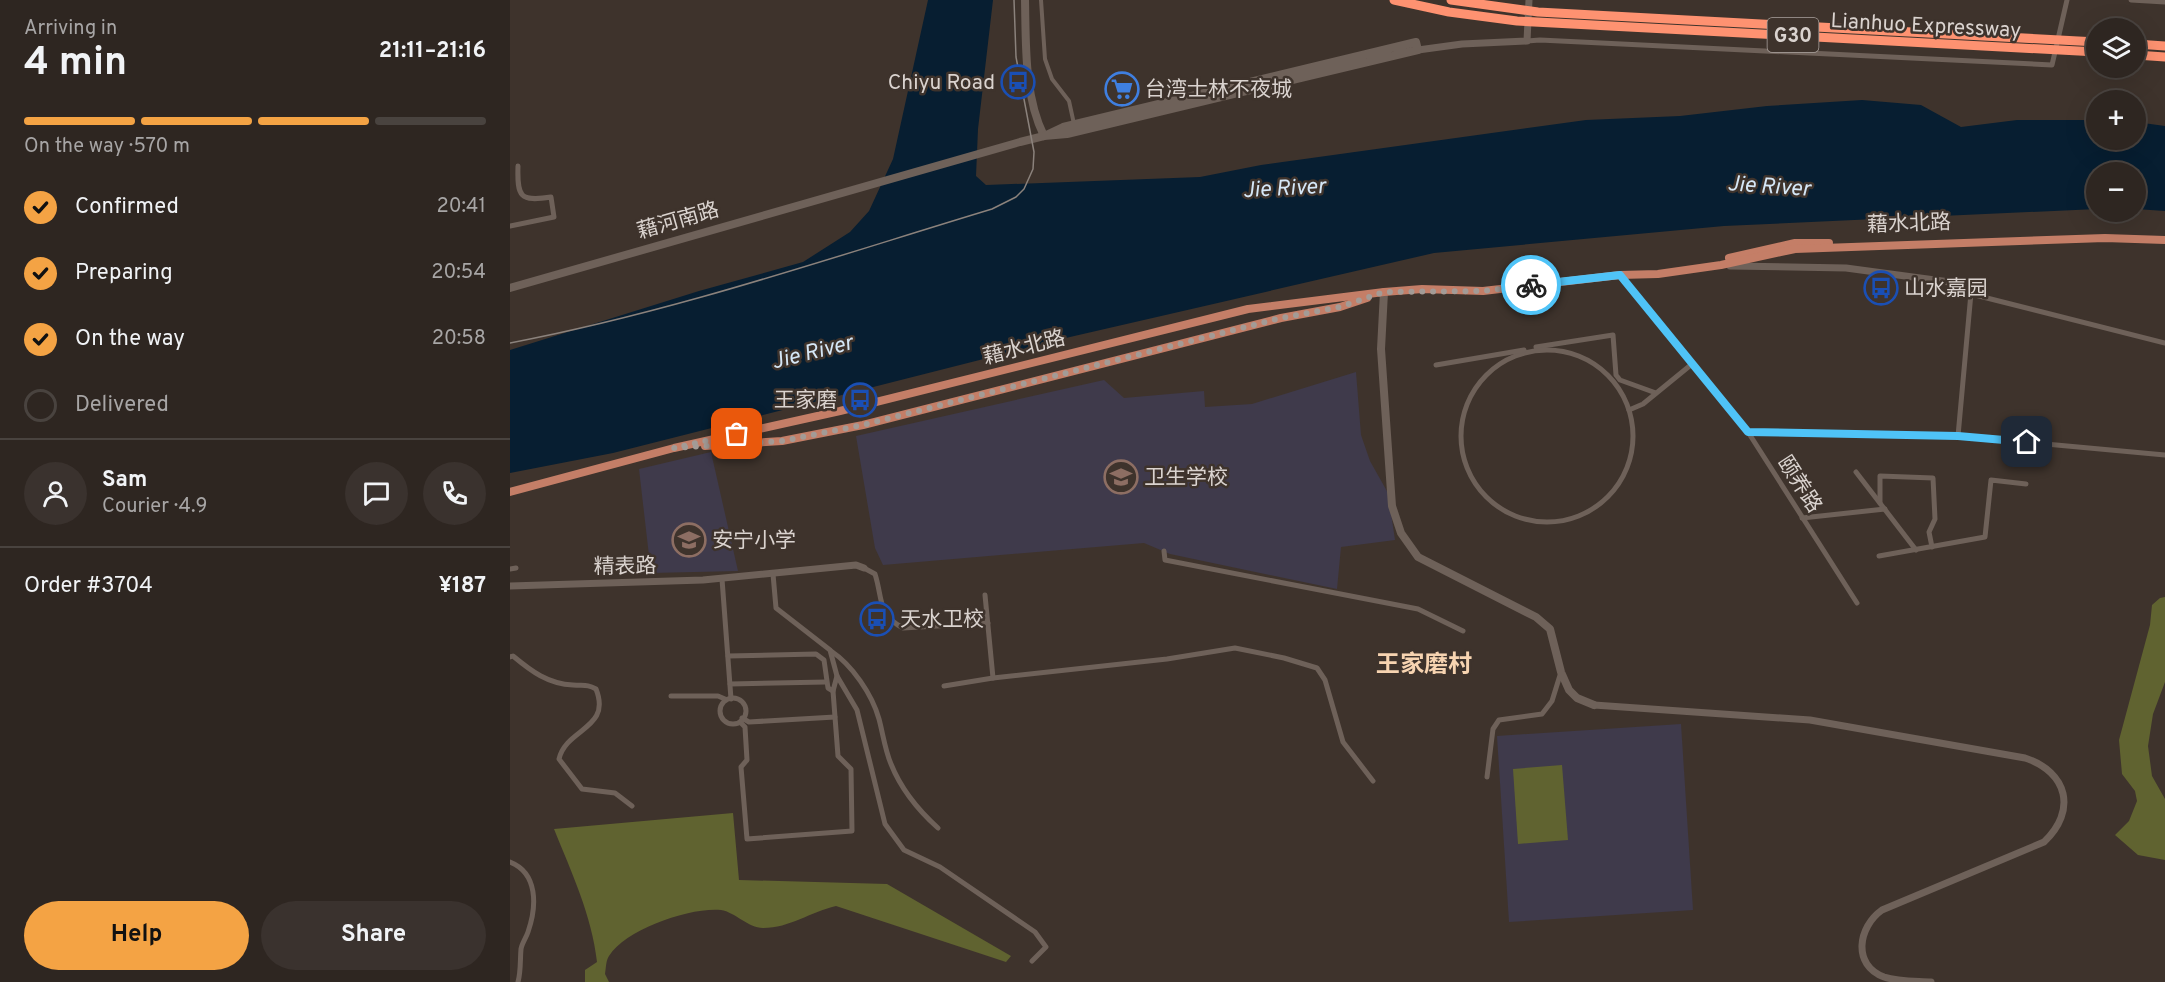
<!DOCTYPE html>
<html lang="en">
<head>
<meta charset="utf-8">
<style>
  body { margin:0; font-family:Overpass,"Noto Sans SC",sans-serif; background:#3a322e; color:#f1f3f6; height:100vh; display:flex; flex-direction:column; font-size:22px; white-space:nowrap }
  * { box-sizing:border-box; margin:0 }
  p { font-size:20px; color:#a7a5a5 }
  .icon { flex:none; width:33px; height:33px; fill:none; stroke:currentColor; stroke-width:2; stroke-linecap:round; stroke-linejoin:round }
  .map { position:relative; flex:1; overflow:hidden }
  .panel { display:flex; flex-direction:column; background:#2e2621; width:510px }
  .panel>* { flex:none }
  .tools { position:absolute; left:1576px; top:18px; display:grid; gap:12px }
  .tools a { display:grid; place-items:center; width:60px; height:60px; border-radius:50%; background:#2e2621; box-shadow:0 6px 24px #0002,0 0 0 2px #49433f; font-size:30px }
  .pin { position:absolute; display:grid; place-items:center; width:51px; height:51px; color:#fff; margin:-26px; border-radius:12px; box-shadow:0 3px 9px #0006 }
  .courier { position:absolute; display:grid; place-items:center; width:60px; height:60px; margin:-30px; border:4px solid #4fc3f7; border-radius:50%; background:#fff; color:#222; box-shadow:0 2px 8px #0007 }
  .summary em { font-style:normal; font-weight:700 }
  .summary div { display:flex; flex-direction:column-reverse }
  .summary { display:flex; align-items:center; justify-content:space-between; height:102px; padding:0 24px }
  h1 { font-size:39px; font-weight:700; line-height:45px }
  .bar { display:grid; grid-template-columns:repeat(4,1fr); gap:9px 6px; align-content:center; height:72px; padding:0 24px }
  .bar i { height:8px; border-radius:4px; background:#49433f }
  .bar .selected { background:#f4a344 }
  .bar p { grid-column:span 4 }
  .line { display:flex; align-items:center; gap:15px; padding:0 24px; border-top:2px solid #49433f }
  .line div { flex:1 }
  .round { display:grid; place-items:center; flex:none; width:63px; height:63px; border-radius:32px; background:#3a322e }
  ol { padding:0 24px; list-style:none }
  li { display:flex; align-items:center; gap:18px; height:66px }
  li p { margin-inline-start:auto }
  li .icon { padding:6px; border-radius:50%; background:#f4a344; color:#111; stroke-width:4 }
  li:last-child { color:#a7a5a5 }
  li i { width:33px; height:33px; border:3px solid #49433f; border-radius:50% }
  .cta { display:flex; gap:12px; margin-top:auto; padding:12px 24px }
  .cta a { flex:1; height:69px; border-radius:36px; background:#f4a344; color:#111; font-size:24px; font-weight:700; line-height:69px; text-align:center }
  .cta a+a { background:#3a322e; color:#f1f3f6 }
  main { display:flex; flex:1; min-height:0 }
  .map>svg:first-child { display:block }
  .education { fill:#3f3a4b }
  .green { fill:#606330 }
  .water { fill:#071e31 }
  .lines { fill:none; stroke-linecap:round; stroke-linejoin:round }
  .pedestrian { stroke:#6e6159; stroke-width:4 }
  .minor { stroke:#6e6159; stroke-width:5 }
  .tertiary { stroke:#6e6159; stroke-width:7 }
  .secondary { stroke:#6e6159; stroke-width:8 }
  .primary { stroke:#c47e67; stroke-width:8 }
  .motorway { stroke:#fe9271; stroke-width:9 }
  .tram { stroke:#8b827c; stroke-width:1.5 }
  .done { stroke:#a39b96; stroke-width:6; stroke-dasharray:0 10.8 }
  .route { stroke:#4fc3f7; stroke-width:8 }
  .labels { text-anchor:middle; stroke-width:5; stroke-linejoin:round; paint-order:stroke }
  .shield { fill:#3e332c; stroke:#aba39e; stroke-width:1.5 }
  .shield-label { font-size:20px; font-weight:bold; fill:#dad3cf }
  .street-label { font-size:21px; fill:#dad3cf; stroke:#3e332c }
  .poi-label { font-size:21px; fill:#dad3cf; stroke:#3e332c; text-anchor:start }
  .water-label { font-size:22px; font-style:italic; fill:#d5e7f7; stroke:#3e332c }
  .quarter-label { font-size:24px; font-weight:bold; fill:#f7d4b1; stroke:#3e332c }
</style>
</head>
<body>
<main>
<section class="panel">
<div class="summary"><div><h1>4 min</h1><p>Arriving in</p></div><em>21:11–21:16</em></div>
<div class="bar"><i class="selected"></i><i class="selected"></i><i class="selected"></i><i></i><p>On the way · 570 m</p></div>
<ol>
<li><svg class="icon" aria-label="check" viewBox="0 0 24 24"><path d="M5 12l5 5 9-10"/></svg>Confirmed<p>20:41</p></li>
<li><svg class="icon" aria-label="check" viewBox="0 0 24 24"><path d="M5 12l5 5 9-10"/></svg>Preparing<p>20:54</p></li>
<li><svg class="icon" aria-label="check" viewBox="0 0 24 24"><path d="M5 12l5 5 9-10"/></svg>On the way<p>20:58</p></li>
<li><i></i>Delivered</li>
</ol>
<div class="line" style="height:108px"><a class="round"><svg class="icon" aria-label="person" viewBox="0 0 24 24"><circle cx="12" cy="8" r="4"/><path d="M4 21q1-7 8-7t8 7"/></svg></a><div><b>Sam</b><p>Courier · 4.9</p></div><a class="round"><svg class="icon" aria-label="chat" viewBox="0 0 24 24"><path d="M4 5h16v11H9l-5 4z"/></svg></a><a class="round"><svg class="icon" aria-label="phone" viewBox="0 0 24 24"><path d="M5 4h4l2 5-3 2q2 4 5 5l2-3 5 2v4C11 20 4 13 5 4z"/></svg></a></div>
<div class="line" style="height:78px"><div>Order #3704</div><b>¥187</b></div>
<div class="cta"><a>Help</a><a>Share</a></div>
</section>
<div class="map">
<svg width="1655" height="982" viewBox="0 0 1655 982">
  <rect width="100%" height="100%" fill="#3e332c"/>
  <!-- education -->
  <g class="education">
    <path d="M846,372L851,435L860,461L878,493L885,540L831,547L827,589L660,554L634,543L373,565L365,548L346,436L594,380L614,398L694,391L695,407L742,404Z"/>
    <path d="M201,452L228,571L141,573L129,469Z"/>
    <path d="M1171,724L1183,910L999,922L987,736Z"/>
  </g>
  <!-- green -->
  <g class="green">
    <path d="M1655,597V682L1643,714L1638,746L1642,776L1655,799V860L1628,855L1605,835L1619,821L1627,801L1625,791L1612,774L1609,740L1640,625L1642,605L1650,598Z"/>
    <path d="M1052,765L1058,840L1008,844L1003,769Z"/>
    <path d="M223,813L229,880L377,884L501,956L496,962L326,906C300,912 280,928 253,928C238,928 225,912 211,910C180,907 116,929 99,956C96,960 96,968 95,974L99,982H75V970L87,962C82,916 61,871 44,829Z"/>
  </g>
  <!-- water -->
  <path class="water" d="M418,0H483L468,129L466,176L476,185L690,177L751,165L1076,120L1170,116L1257,106L1352,100L1411,105L1451,127L1507,120H1587V140H1626V122L1655,126V211L1626,209V172H1587V209L1214,226L924,253L560,337L103,453L0,473V350L189,291L293,262L340,232L359,211L383,159Z"/>
  <g class="lines">
    <!-- pedestrian -->
    <path class="pedestrian" d="M531,0L535,59L542,79L559,101L564,124"/>
    <!-- minor -->
    <g class="minor">
      <path d="M1621,0L1655,2"/>
      <path d="M1017,41L1030,40L1542,65L1557,0"/>
      <path d="M0,226L44,217L41,197C10,202 7,197 8,166"/>
      <path d="M1110,275L1238,432L1347,603"/>
      <path d="M1461,294L1655,343"/>
      <path d="M1026,347L1103,335L1106,375L1110,380L1146,393"/>
      <circle cx="1037" cy="436" r="86"/>
      <path d="M926,365L1014,350"/>
      <path d="M1119,410L1133,404L1182,364"/>
      <path d="M1238,432L1448,436L1655,455"/>
      <path d="M1448,436L1461,293"/>
      <path d="M1346,472L1406,550"/>
      <path d="M1370,503V476L1423,478L1425,519L1419,532L1422,547"/>
      <path d="M1292,518L1375,509"/>
      <path d="M654,551L655,560L908,609L953,631"/>
      <path d="M1369,556L1475,537L1481,480L1516,484"/>
      <path d="M354,568L365,574C373,599 367,614 393,628L478,623"/>
      <path d="M0,569L6,568"/>
      <path d="M263,574L266,608L320,650L327,676L347,710L375,824L394,850L430,867L525,932L536,947L522,961"/>
      <path d="M212,579L221,699"/>
      <path d="M475,595L483,678"/>
      <path d="M321,651C342,665 362,694 369,719C373,734 375,750 381,764C391,789 408,810 428,828"/>
      <path d="M218,656L306,654L314,660L318,688L323,691"/>
      <path d="M0,657L3,656C21,671 38,684 63,685C74,686 77,684 86,689C102,729 56,728 49,759L72,789L105,793L122,806"/>
      <path d="M220,684L316,682"/>
      <path d="M434,686L483,678L657,659L725,648L774,658L807,668L815,680L833,742L863,781"/>
      <path d="M161,696H208L215,699"/>
      <circle cx="223" cy="711" r="13"/>
      <path d="M232,718L239,722L325,717"/>
      <path d="M230,722L235,727L237,760L231,767L237,839L342,831L341,769L328,756L323,691L327,676"/>
      <path d="M977,777L983,729L989,720L1032,714L1042,701L1051,672"/>
      <path d="M0,862C28,873 27,906 18,932C16,938 12,943 11,949C10,960 11,971 8,982"/>
    </g>
    <!-- tertiary -->
    <g class="tertiary">
      <path d="M908,50L952,44L1017,41L1019,0"/>
      <path d="M1220,266L1336,268L1462,285"/>
      <path d="M0,586L193,580L346,565L354,568"/>
      <path d="M1084,705L1300,720L1515,758C1558,772 1567,811 1534,842L1372,910C1348,927 1342,965 1374,977C1389,982 1406,981 1421,982"/>
    </g>
    <!-- secondary -->
    <g class="secondary">
      <path d="M515,0C516,44 514,96 534,136"/>
      <path d="M0,288L510,142L534,136L557,134L908,50L906,42L553,127L534,136"/>
      <path d="M874,292L871,349L882,506L891,533L908,557L1026,617L1040,629L1051,672L1059,690L1067,698L1084,705"/>
    </g>
    <!-- primary -->
    <g class="primary">
      <path d="M1219,258L1285,243H1319"/>
      <path d="M195,446L272,441L353,425L771,318L830,307L857,298"/>
      <path d="M0,492L164,448L330,411L738,309L874,292L912,289L973,291L1110,275L1148,274L1211,265L1285,249L1595,238L1655,240"/>
    </g>
    <!-- motorway -->
    <g class="motorway">
      <path d="M884,0L939,12L1007,21L1587,52"/>
      <path d="M941,0L1028,12L1587,42"/>
      <path d="M1626,44L1655,46"/>
      <path d="M1626,55L1655,57"/>
    </g>
    <!-- tram -->
    <path class="tram" d="M0,343C163,312 323,257 482,209L506,197L514,189L523,169L524,152L506,57L504,0"/>
  </g>
  <g class="lines">
    <!-- done -->
    <path class="done" d="M227,434L164,448L272,441L353,425L771,318L830,307L874,292L973,291L1021,285"/>
    <!-- route -->
    <path class="route" d="M1021,285L1110,275L1238,432L1448,436L1517,442"/>
  </g>
  <!-- icons -->
  <defs>
    <symbol id="bus-ring" viewBox="-11 -11 22 22"><circle r="9.5" fill="#3e332c" stroke="#1a4fb4" stroke-width="1.5"/><path d="M-5-6H5V4H4V6H2V4H-2V6H-4V4H-5ZM-3.5-4V0h7V-4ZM-3.5 1.2v1.5H-2V1.2ZM2 1.2v1.5H3.5V1.2Z" fill="#1a4fb4"/></symbol>
    <symbol id="supermarket-ring" viewBox="-11 -11 22 22"><circle r="9.5" fill="#3e332c" stroke="#3f7fe0" stroke-width="1.5"/><path d="M-6-5.5h2.5l.6 2H6L4.5 2H-2.5L-4.4-4H-6ZM-1.5 3.2a1.3 1.3 0 1 0 .1 0ZM3 3.2a1.3 1.3 0 1 0 .1 0Z" fill="#3f7fe0"/></symbol>
    <symbol id="university-ring" viewBox="-11 -11 22 22"><circle r="9.5" fill="#3e332c" stroke="#8d6e63" stroke-width="1.5"/><path d="M0-5L7-2L0 1L-7-2ZM-4 1L0 2.5L4 1V4Q0 6-4 4Z" fill="#8d6e63"/></symbol>
    <symbol id="school-ring" viewBox="-11 -11 22 22"><circle r="9.5" fill="#3e332c" stroke="#8d6e63" stroke-width="1.5"/><path d="M0-5L7-2L0 1L-7-2ZM-4 1L0 2.5L4 1V4Q0 6-4 4Z" fill="#8d6e63"/></symbol>
  </defs>
  <g fill-rule="evenodd">
    <use href="#bus-ring" x="489" y="63" width="38" height="38"/>
    <use href="#supermarket-ring" x="593" y="70" width="38" height="38"/>
    <use href="#bus-ring" x="1352" y="269" width="38" height="38"/>
    <use href="#bus-ring" x="331" y="381" width="38" height="38"/>
    <use href="#university-ring" x="592" y="458" width="38" height="38"/>
    <use href="#school-ring" x="160" y="521" width="38" height="38"/>
    <use href="#bus-ring" x="348" y="600" width="38" height="38"/>
  </g>
  <g class="labels">
    <!-- shield labels -->
    <rect class="shield" x="1257.5" y="18" width="51" height="34" rx="4.5"/>
    <g class="shield-label">
      <text x="1283" y="42">G30</text>
    </g>
    <!-- street labels -->
    <g class="street-label">
      <text transform="translate(1416 25) rotate(3)" y="7">Lianhuo Expressway</text>
      <text transform="translate(168 220) rotate(-16)" y="7">藉河南路</text>
      <text transform="translate(1399 223) rotate(-2)" y="7">藉水北路</text>
      <text transform="translate(514 347) rotate(-14)" y="7">藉水北路</text>
      <text transform="translate(1290 484) rotate(57)" y="7">颐养路</text>
      <text transform="translate(115 566) rotate(-1)" y="7">精表路</text>
    </g>
    <!-- poi labels -->
    <g class="poi-label">
      <text x="485" y="89" text-anchor="end">Chiyu Road</text>
      <text x="635" y="96">台湾士林不夜城</text>
      <text x="1394" y="295">山水嘉园</text>
      <text x="327" y="407" text-anchor="end">王家磨</text>
      <text x="634" y="484">卫生学校</text>
      <text x="202" y="547">安宁小学</text>
      <text x="390" y="626">天水卫校</text>
    </g>
    <!-- water labels -->
    <g class="water-label">
      <text transform="translate(1259 185) rotate(4)" y="8">Jie River</text>
      <text transform="translate(774 187) rotate(-3)" y="8">Jie River</text>
      <text transform="translate(302 351) rotate(-14)" y="8">Jie River</text>
    </g>
    <!-- quarter labels -->
    <g class="quarter-label">
      <text x="914" y="672">王家磨村</text>
    </g>
  </g>
</svg>
<div class="tools">
<a><svg class="icon" aria-label="layers" viewBox="0 0 24 24"><path d="M12 4l9 5-9 5-9-5zM3 14l9 5 9-5"/></svg></a>
<a>+</a>
<a>−</a>
</div>
<div class="pin" style="left:227px;top:434px;background:#ea580c"><svg class="icon" aria-label="bag" viewBox="0 0 24 24"><path d="M5 8h14l-1 12H6zM9 8a3 3 0 0 1 6 0"/></svg></div>
<div class="pin" style="left:1517px;top:442px;background:#1f2937"><svg class="icon" aria-label="home" viewBox="0 0 24 24"><path d="M3 11l9-7 9 7M6 9v11h12V9"/></svg></div>
<div class="courier" style="left:1021px;top:285px"><svg class="icon" aria-label="bike" viewBox="0 0 24 24"><circle cx="6" cy="16" r="4"/><circle cx="18" cy="16" r="4"/><path d="M6 16l4-8h5l3 8M10 8l3 8H6M13 5h3"/></svg></div>
</div>
</main>
</body>
</html>
